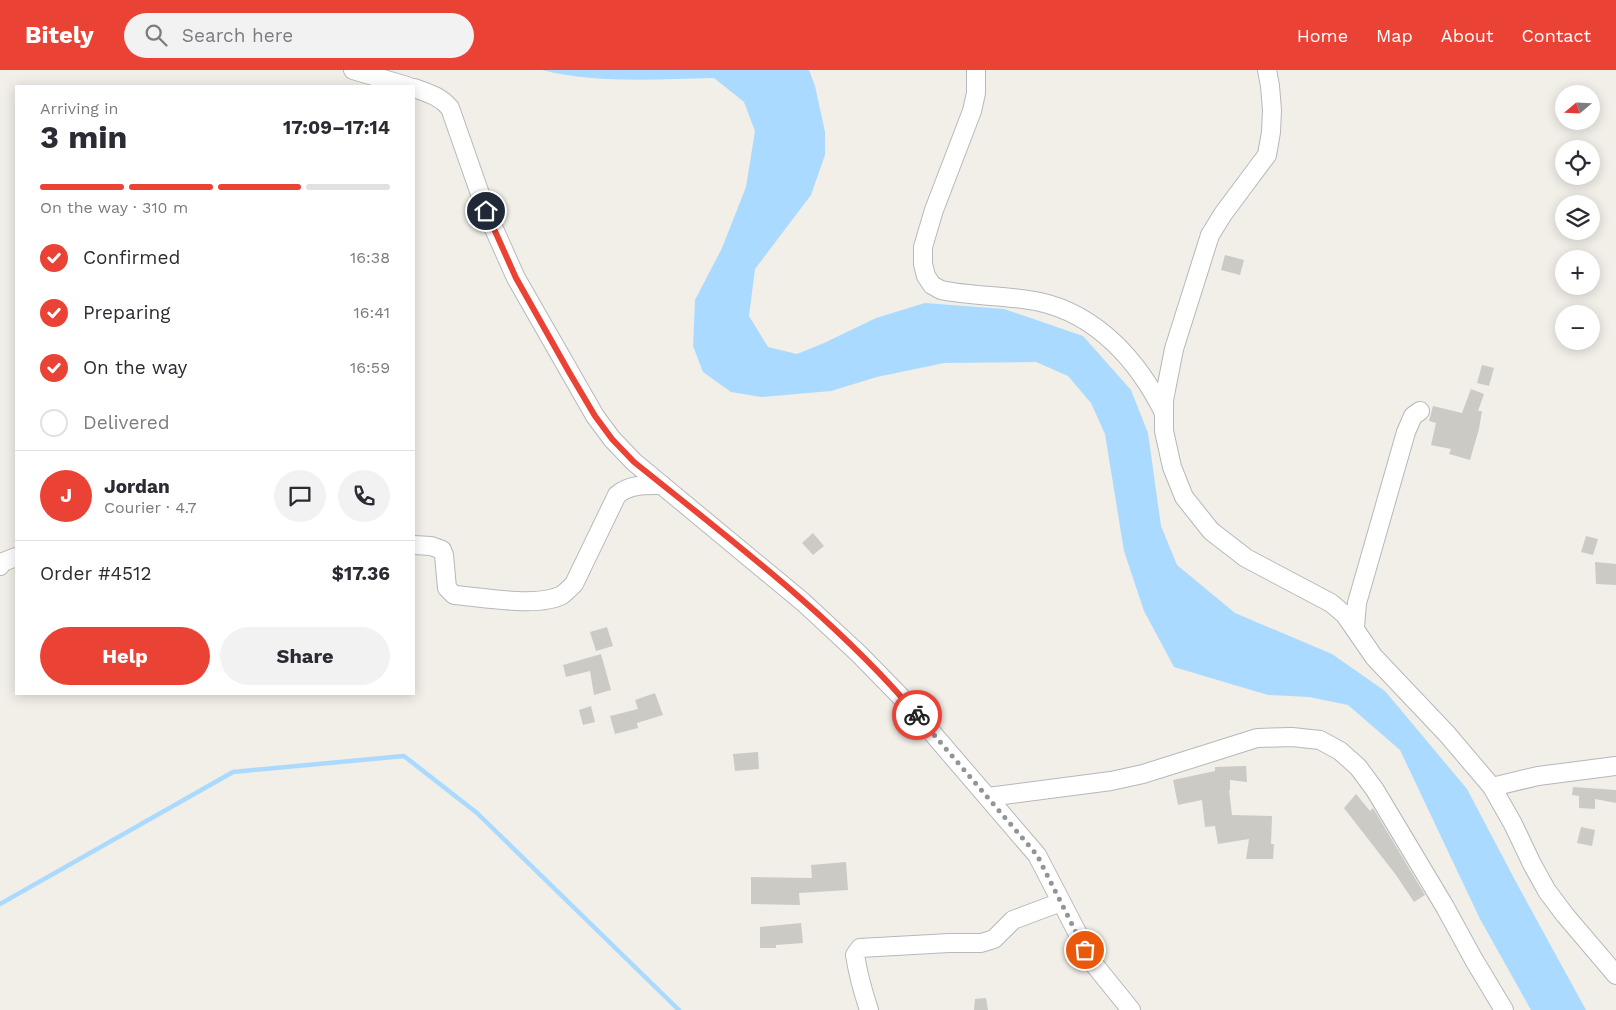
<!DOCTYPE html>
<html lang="en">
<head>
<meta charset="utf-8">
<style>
  body { margin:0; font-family:"Work Sans",sans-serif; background:#f2f2f3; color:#2b2b33; height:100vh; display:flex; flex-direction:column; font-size:19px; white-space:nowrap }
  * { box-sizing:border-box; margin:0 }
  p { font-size:16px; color:#7c7c81 }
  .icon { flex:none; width:28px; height:28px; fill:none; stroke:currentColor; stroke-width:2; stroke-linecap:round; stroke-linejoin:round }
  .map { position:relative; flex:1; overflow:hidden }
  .panel { position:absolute; left:15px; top:15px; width:400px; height:610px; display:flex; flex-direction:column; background:#fff; border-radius:0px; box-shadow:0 2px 12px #0003 }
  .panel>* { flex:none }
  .needle { width:32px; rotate:251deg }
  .tools { position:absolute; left:1555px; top:15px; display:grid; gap:10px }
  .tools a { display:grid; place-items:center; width:45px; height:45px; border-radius:50%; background:#fff; box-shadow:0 2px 12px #0003; font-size:25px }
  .pin { position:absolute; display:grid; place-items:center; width:42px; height:42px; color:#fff; margin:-21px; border:2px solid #fff; border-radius:50%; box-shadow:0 1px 5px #0007 }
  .courier { position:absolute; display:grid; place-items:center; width:50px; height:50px; margin:-25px; border:4px solid #ea4335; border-radius:50%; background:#fff; color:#222; box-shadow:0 1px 6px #0007 }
  .overview em { font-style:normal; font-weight:700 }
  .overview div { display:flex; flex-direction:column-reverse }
  .overview { display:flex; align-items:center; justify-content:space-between; height:85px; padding:0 25px }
  h1 { font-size:32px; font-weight:700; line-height:38px }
  .bar { display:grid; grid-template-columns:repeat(4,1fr); gap:8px 5px; align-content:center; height:60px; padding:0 25px }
  .bar i { height:6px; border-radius:4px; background:#e1e1e2 }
  .bar .current { background:#ea4335 }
  .bar p { grid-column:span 4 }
  .line { display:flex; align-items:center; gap:12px; padding:0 25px; border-top:1px solid #e1e1e2 }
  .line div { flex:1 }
  .round { display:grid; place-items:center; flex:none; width:52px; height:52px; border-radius:26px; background:#f2f2f3 }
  ol { padding:0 25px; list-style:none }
  li { display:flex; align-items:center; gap:15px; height:55px }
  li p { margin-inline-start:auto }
  li .icon { padding:5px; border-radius:50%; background:#ea4335; color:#fff; stroke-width:4 }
  li:last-child { color:#7c7c81 }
  li i { width:28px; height:28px; border:2px solid #e1e1e2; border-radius:50% }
  .cta { display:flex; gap:10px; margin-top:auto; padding:10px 25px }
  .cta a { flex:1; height:58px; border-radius:30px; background:#ea4335; color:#fff; font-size:20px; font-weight:700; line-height:58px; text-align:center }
  .cta a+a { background:#f2f2f3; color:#2b2b33 }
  header { display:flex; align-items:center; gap:30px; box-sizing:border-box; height:70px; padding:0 25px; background:#ea4335; color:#fff }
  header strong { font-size:24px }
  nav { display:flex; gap:28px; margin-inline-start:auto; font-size:18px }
  .search { width:350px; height:45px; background:#f2f2f3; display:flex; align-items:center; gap:12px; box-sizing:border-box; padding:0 18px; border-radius:28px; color:#7c7c81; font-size:19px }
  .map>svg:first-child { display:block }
  .water { fill:#aadaff }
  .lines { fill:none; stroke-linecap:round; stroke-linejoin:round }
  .stream { stroke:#aadaff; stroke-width:4.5 }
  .building { fill:#cccac5 }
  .minor-casing { stroke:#b5b8bc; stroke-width:20 }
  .minor { stroke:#fff; stroke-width:18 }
  .done { stroke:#929495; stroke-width:5; stroke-dasharray:0 9 }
  .route { stroke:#ea4335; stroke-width:6 }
</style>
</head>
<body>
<header>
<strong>Bitely</strong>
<div class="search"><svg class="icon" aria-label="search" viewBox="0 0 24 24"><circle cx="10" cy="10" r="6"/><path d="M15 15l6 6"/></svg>Search here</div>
<nav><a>Home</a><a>Map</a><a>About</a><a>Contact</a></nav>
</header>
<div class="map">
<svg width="1616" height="940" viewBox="0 0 1616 940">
  <rect width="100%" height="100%" fill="#f1efe8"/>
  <!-- water -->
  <path class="water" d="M542,0H809L815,16L825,62V85L811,125L755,199L749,246L768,277L797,284L824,273L876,248L925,233L1004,239L1083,266L1131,320L1148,363L1161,456L1177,495L1235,543L1332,584L1385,621L1467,719L1516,812L1586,940H1531L1480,849L1400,680L1348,635L1309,627L1268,625L1174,597L1144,541L1124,481L1105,364L1091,333L1068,306L1036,292L944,293L877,307L831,321L761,327L731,322L703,302L693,276L695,230L722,178L746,117L755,61L744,32L714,8C657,9 598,14 542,0Z"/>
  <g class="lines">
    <!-- stream -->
    <path class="stream" d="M0,834L233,702L404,686L477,743L679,940"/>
  </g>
  <!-- building -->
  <g class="building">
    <path d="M1225,185L1244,190L1240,205L1221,200Z"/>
    <path d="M1482,295L1494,298L1489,316L1477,313Z"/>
    <path d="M1471,319L1484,324L1478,341H1482L1479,359L1470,390L1449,384L1451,379L1431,375L1436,353L1429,351L1433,336L1462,343Z"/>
    <path d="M813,463L824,476L813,485L802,473Z"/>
    <path d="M1586,466L1598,469L1593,485L1581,482Z"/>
    <path d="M1595,492L1616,494V515L1596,514Z"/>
    <path d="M607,557L613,576L596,581L590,562Z"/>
    <path d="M601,584L611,620L594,625L590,601L566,607L563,595Z"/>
    <path d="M655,623L663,645L637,653L638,658L615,664L610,646L638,639L635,630Z"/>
    <path d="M591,636L595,652L583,655L579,640Z"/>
    <path d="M758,682L759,699L735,701L733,684Z"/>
    <path d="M1246,696L1247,712L1230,710V720H1229L1232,745L1272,746L1271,774H1274L1273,789H1246L1249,769L1218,774L1215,756L1205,757L1202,730L1178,735L1173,710L1215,701V697Z"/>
    <path d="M1573,717L1616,720V733L1595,729V739L1579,738V726L1572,725Z"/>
    <path d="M1356,724L1370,741L1373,738L1425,825L1414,832L1396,805L1344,738Z"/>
    <path d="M1581,757L1595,760L1592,776L1577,773Z"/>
    <path d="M846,792L848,820L799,823L800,835L751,834V807L812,808L811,795Z"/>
    <path d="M801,853L803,873L776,875V878H760V857Z"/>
    <path d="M986,928L988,940H974L975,929Z"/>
  </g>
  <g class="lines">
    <defs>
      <g id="minor">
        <path d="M353,0L407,16"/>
        <path d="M976,0V23L972,41L934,140L923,177V194L926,206L932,215L941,220C974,227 1008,225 1040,232C1098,245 1139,292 1164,343"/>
        <path d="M1267,0L1270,16L1272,40L1271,62L1267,85L1223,144L1210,165L1174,279L1164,330V361L1172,397L1184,427L1211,461L1246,488L1331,533L1345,545L1374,587L1447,664L1492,717L1513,754L1532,794L1547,821L1565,845L1616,905"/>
        <path d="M414,18C428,23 440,26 450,38L486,141L516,208L595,346L612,369L634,392L803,532L859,584L904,630L1037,785L1093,893L1131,940"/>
        <path d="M414,475L431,476L442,480L444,485L447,518L454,525C482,527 538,538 562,525C566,522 570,518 574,514L617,425C630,414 646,415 662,415"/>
        <path d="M0,496L3,492L16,487"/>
        <path d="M1355,557L1357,533L1406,362L1413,346L1420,341"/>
        <path d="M1492,717L1538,706L1616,696"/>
        <path d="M988,727L1111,711L1143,704L1257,668L1292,667L1320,670L1340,681L1358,697L1375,720L1445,837L1474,890L1504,940"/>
        <path d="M869,940C863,922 858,904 855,885L860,878L949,873H981L994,869L1013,850L1061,832"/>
      </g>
    </defs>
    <!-- minor casing -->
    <use href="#minor" class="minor-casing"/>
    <!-- minor -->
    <use href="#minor" class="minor"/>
  </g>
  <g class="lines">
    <!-- done -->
    <path class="done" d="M917,645L1037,785L1085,880"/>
    <!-- route -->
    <path class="route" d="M486,141L516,208L569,302L595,346L612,369L634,392C731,470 837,550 917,645"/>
  </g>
</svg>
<div class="tools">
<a><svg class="needle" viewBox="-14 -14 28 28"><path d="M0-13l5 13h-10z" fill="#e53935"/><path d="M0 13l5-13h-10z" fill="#7c7c81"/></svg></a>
<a><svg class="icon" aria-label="locate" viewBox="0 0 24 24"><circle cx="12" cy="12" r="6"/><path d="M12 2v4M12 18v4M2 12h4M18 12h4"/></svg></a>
<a><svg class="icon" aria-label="layers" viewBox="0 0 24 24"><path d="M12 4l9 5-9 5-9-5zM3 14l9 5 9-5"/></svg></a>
<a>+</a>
<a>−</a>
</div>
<div class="pin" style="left:1085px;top:880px;background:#ea580c"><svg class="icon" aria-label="bag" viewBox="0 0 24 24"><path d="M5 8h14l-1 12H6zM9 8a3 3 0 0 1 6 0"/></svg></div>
<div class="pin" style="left:486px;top:141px;background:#1f2937"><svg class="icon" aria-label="home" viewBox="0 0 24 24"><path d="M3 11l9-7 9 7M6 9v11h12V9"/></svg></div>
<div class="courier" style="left:917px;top:645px"><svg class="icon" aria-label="bike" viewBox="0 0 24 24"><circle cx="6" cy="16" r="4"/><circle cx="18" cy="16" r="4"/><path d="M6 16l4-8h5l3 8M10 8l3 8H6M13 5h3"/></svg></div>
<section class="panel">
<div class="overview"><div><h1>3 min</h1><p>Arriving in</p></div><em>17:09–17:14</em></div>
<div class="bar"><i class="current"></i><i class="current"></i><i class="current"></i><i></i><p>On the way · 310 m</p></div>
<ol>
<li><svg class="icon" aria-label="check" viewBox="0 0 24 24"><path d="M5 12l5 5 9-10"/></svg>Confirmed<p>16:38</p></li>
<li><svg class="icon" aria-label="check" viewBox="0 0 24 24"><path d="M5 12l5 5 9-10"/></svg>Preparing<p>16:41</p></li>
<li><svg class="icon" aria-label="check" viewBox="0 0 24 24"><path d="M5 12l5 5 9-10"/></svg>On the way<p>16:59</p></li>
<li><i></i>Delivered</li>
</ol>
<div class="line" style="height:90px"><b class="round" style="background:#ea4335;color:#fff">J</b><div><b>Jordan</b><p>Courier · 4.7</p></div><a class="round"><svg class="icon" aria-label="chat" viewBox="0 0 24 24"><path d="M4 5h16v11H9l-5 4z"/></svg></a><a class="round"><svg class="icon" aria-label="phone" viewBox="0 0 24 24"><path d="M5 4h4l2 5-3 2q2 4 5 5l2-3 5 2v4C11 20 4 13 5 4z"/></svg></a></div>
<div class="line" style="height:65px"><div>Order #4512</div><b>$17.36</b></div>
<div class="cta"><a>Help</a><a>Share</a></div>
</section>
</div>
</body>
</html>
